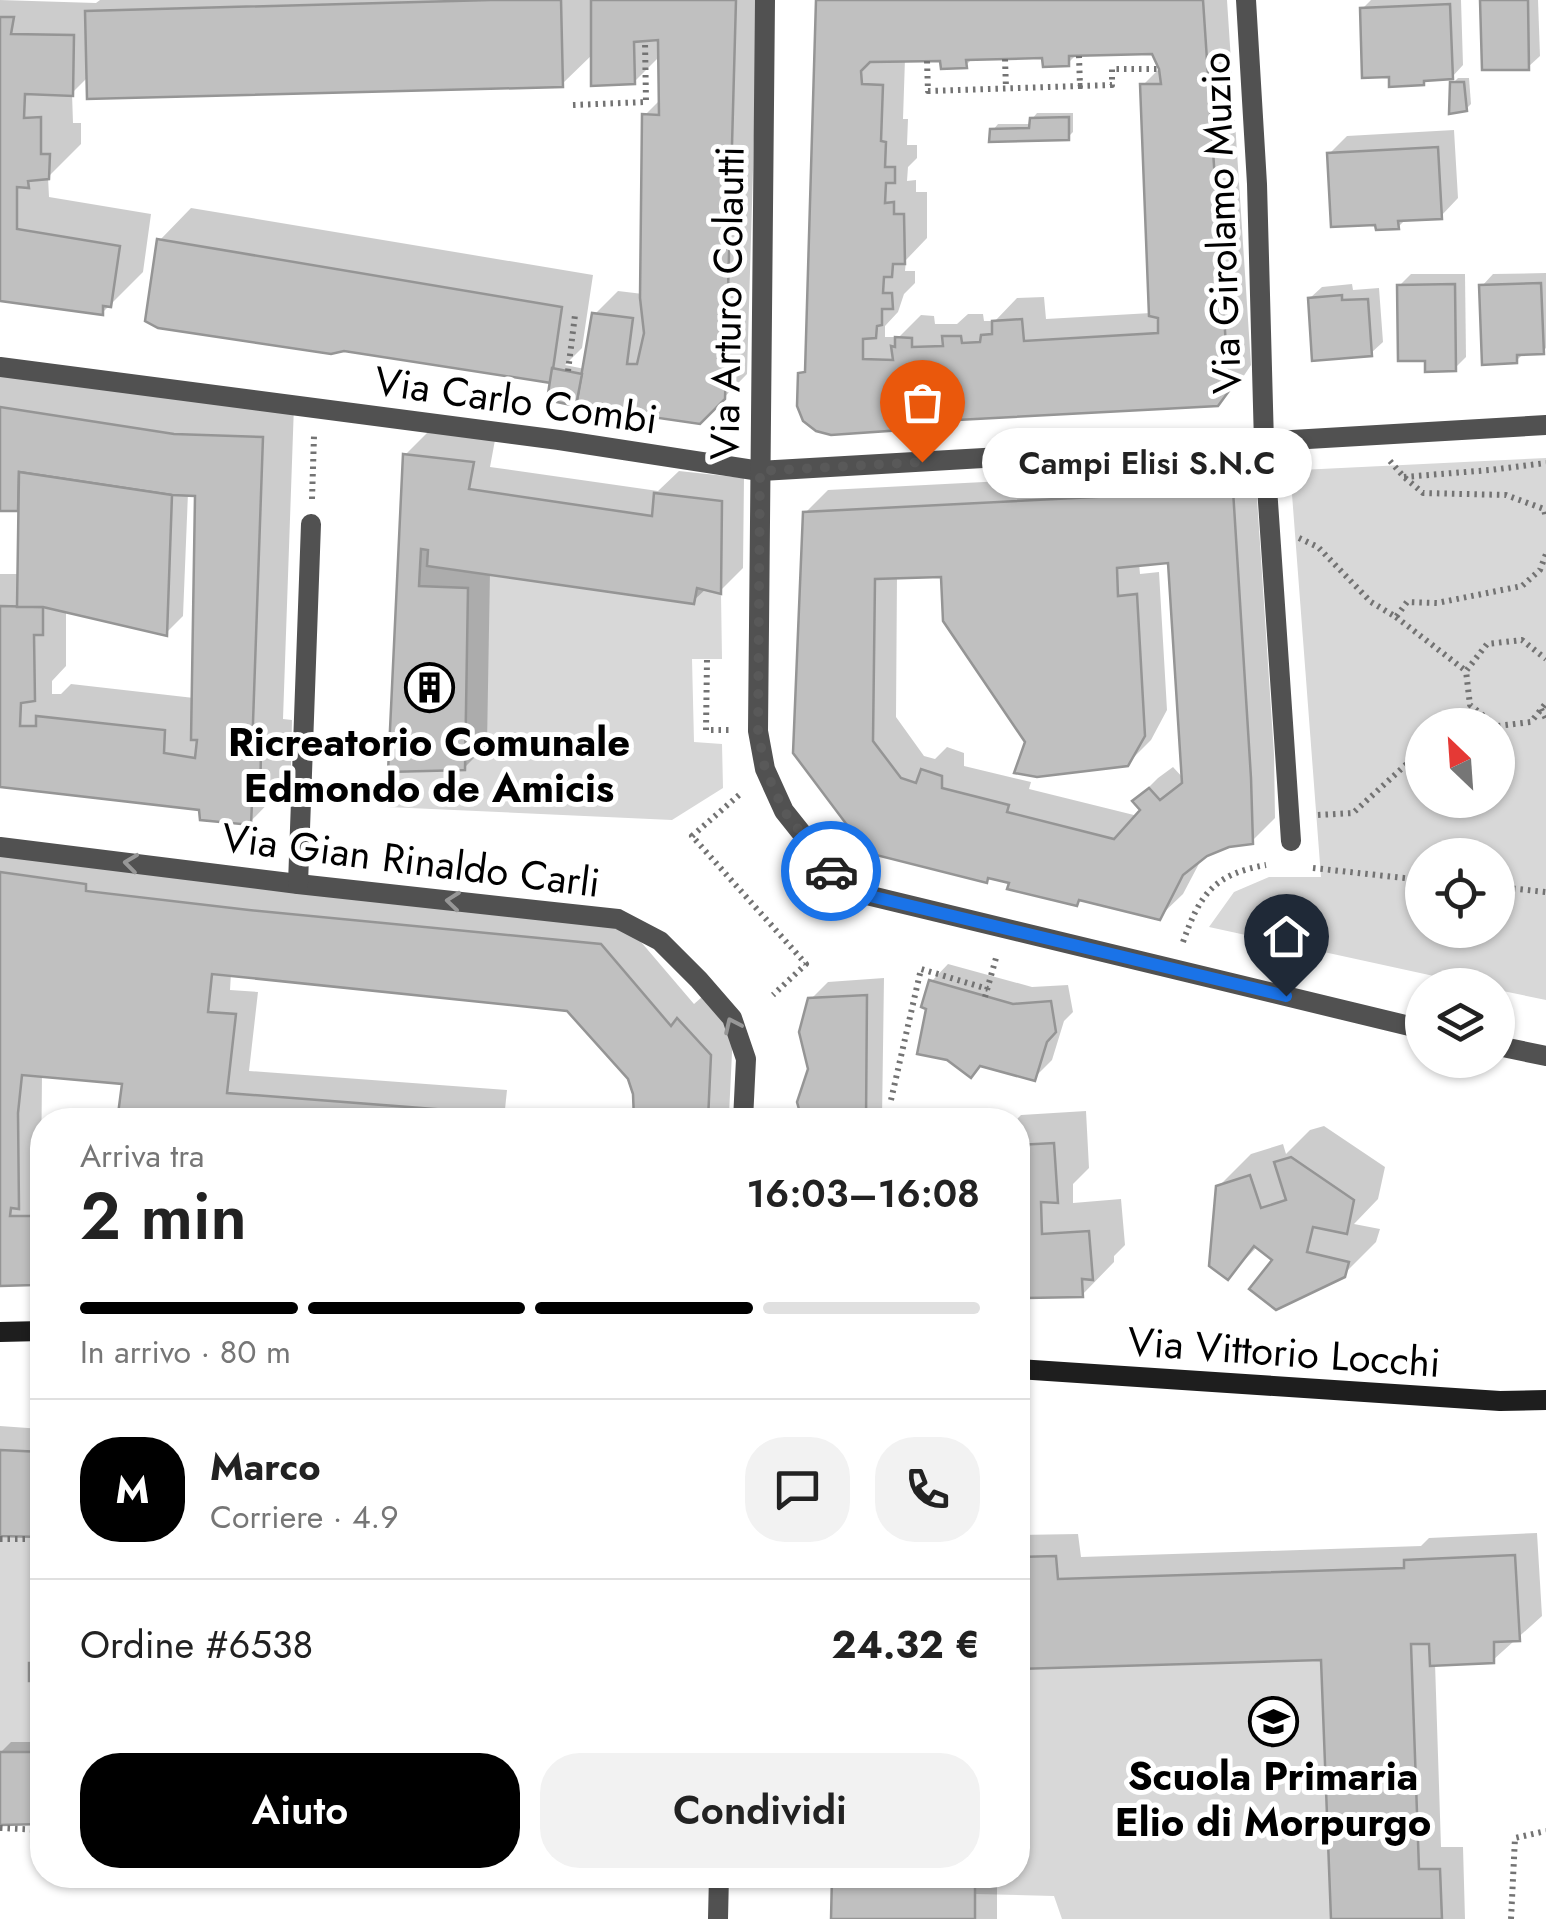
<!DOCTYPE html>
<html lang="it">
<head>
<meta charset="utf-8">
<style>
  body { margin:0; font-family:Jost,sans-serif; background:#f2f2f2; color:#222; height:100vh; display:flex; flex-direction:column; font-size:38px; white-space:nowrap }
  * { box-sizing:border-box; margin:0 }
  p { font-size:32px; color:#767676 }
  .icon { flex:none; width:55px; height:55px; fill:none; stroke:currentColor; stroke-width:2; stroke-linecap:round; stroke-linejoin:round }
  .map { position:relative; flex:1; overflow:hidden }
  .drawer { position:absolute; left:30px; top:1108px; width:1000px; height:780px; display:flex; flex-direction:column; background:#fff; border-radius:40px; box-shadow:0 2px 8px #0004 }
  .drawer>* { flex:none }
  .needle { width:65px; rotate:335deg }
  .fabs { position:absolute; left:1405px; top:708px; display:grid; gap:20px }
  .fabs a { display:grid; place-items:center; width:110px; height:110px; border-radius:50%; background:#fff; box-shadow:0 2px 8px #0004; font-size:50px }
  .pin { position:absolute; display:grid; place-items:center; width:85px; height:85px; color:#fff; margin:-102px -42px; border-radius:50% 50% 50% 0; rotate:-45deg; box-shadow:0 0 10px #0007 }
  .pin .icon { rotate:45deg }
  .courier { position:absolute; display:grid; place-items:center; width:100px; height:100px; margin:-50px; border:8px solid #1a73e8; border-radius:50%; background:#fff; color:#222; box-shadow:0 2px 12px #0007 }
  .bubble { position:absolute; height:70px; border-radius:35px; background:#fff; box-shadow:0 2px 8px #0004; font-size:32px; font-weight:600; line-height:70px; text-align:center }
  .overview em { font-style:normal; font-weight:600 }
  .overview div { display:flex; flex-direction:column-reverse }
  .overview { display:flex; align-items:center; justify-content:space-between; height:170px; padding:0 50px }
  h1 { font-size:65px; font-weight:600; line-height:75px }
  .bar { display:grid; grid-template-columns:repeat(4,1fr); gap:15px 10px; align-content:center; height:120px; padding:0 50px }
  .bar i { height:12px; border-radius:8px; background:#e0e0e0 }
  .bar .current { background:#000 }
  .bar p { grid-column:span 4 }
  .line { display:flex; align-items:center; gap:25px; padding:0 50px; border-top:2px solid #e0e0e0 }
  .line div { flex:1 }
  .round { display:grid; place-items:center; flex:none; width:105px; height:105px; border-radius:40px; background:#f2f2f2 }
  .button { display:flex; gap:20px; margin-top:auto; padding:20px 50px }
  .button a { flex:1; height:115px; border-radius:40px; background:#000; color:#fff; font-size:40px; font-weight:600; line-height:115px; text-align:center }
  .button a+a { background:#f2f2f2; color:#222 }
  .map>svg:first-child { display:block }
  .green { fill:#d8d8d8; fill-rule:evenodd }
  .shadow { fill:#0003; fill-rule:evenodd }
  .building { fill:#c0c0c0; stroke:#959595; stroke-width:2.5; fill-rule:evenodd }
  .lines { fill:none; stroke-linecap:round; stroke-linejoin:round }
  .path { stroke:#737373; stroke-width:6; stroke-dasharray:2.5 5; stroke-linecap:butt }
  .minor { stroke:#515151; stroke-width:20 }
  .tertiary { stroke:#515151; stroke-width:20 }
  .secondary { stroke:#1e1e1e; stroke-width:20 }
  .oneway { stroke:#979797 }
  .done { stroke:#595959; stroke-width:10; stroke-dasharray:0 18 }
  .route { stroke:#1a73e8; stroke-width:12 }
  .labels { text-anchor:middle; stroke-width:10; stroke-linejoin:round; paint-order:stroke }
  .street-label { font-size:40px; fill:#000; stroke:#fff }
  .poi-label { font-size:40px; font-weight:bold; fill:#000; stroke:#fff }
</style>
</head>
<body>
<div class="map">
<svg width="1546" height="1919" viewBox="0 0 1546 1919">
  <rect width="100%" height="100%" fill="#fff"/>
  <!-- green -->
  <g class="green">
    <path d="M1546,458V1000L1498,990V985H1475L1209,927L1234,892L1269,877H1321L1291,481L1300,470ZM1498,725V800H1422V725ZM1422,855H1498V930H1422Z"/>
    <path d="M421,549L428,550L427,566L694,604L697,588L721,594L722,659H692L694,742L722,744L723,788L672,820L387,807L388,772L465,770L468,588L419,586Z"/>
    <rect x="0" y="1537" width="30" height="215"/>
    <path d="M1321,1660L1331,1919H1062L1054,1896L975,1894V1875H1018V1669Z"/>
  </g>
  <!-- shadow -->
  <g class="shadow">
    <path d="M0,0L96,3L100,0H758L747,374L700,422L553,381L159,241L191,208L593,275L582,348L565,365L585,369L595,314L618,291L643,294L645,115L661,99V55L634,82L594,53L562,84L89,76L72,93L73,123H81V144L48,177L49,197L151,214L143,272L103,312L0,298Z"/>
    <path d="M819,0H1227L1251,365L1241,380L1217,403L909,420L901,428L801,374L808,367ZM1154,51L1161,67L1143,85L1151,313L1046,319L1044,297L1017,298L995,321H984L983,314H968L957,324H935L934,316L921,315L899,337H885V326L898,312L904,294L915,283V271H905L906,260L927,238V192H916V180L907,181L908,167L917,158V145H907L908,119H903L905,59L942,58L966,65L974,57L1045,55L1068,63L1078,53Z"/>
    <path d="M1371,0H1461L1463,65L1452,77L1428,78L1423,83L1391,74L1362,9Z"/>
    <path d="M1483,0H1538L1540,56L1528,67Z"/>
    <path d="M1458,78H1469L1471,104L1466,109L1453,83Z"/>
    <path d="M1037,113H1073V132L1068,137L993,130L998,124H1032V119Z"/>
    <path d="M1454,130L1458,198L1441,216L1407,218L1398,227L1329,154L1347,136Z"/>
    <path d="M1546,273V348L1542,352H1525L1516,361L1482,286L1493,274Z"/>
    <path d="M1411,274H1465L1466,357L1454,369L1427,358L1399,286Z"/>
    <path d="M1352,284L1353,290L1379,288L1383,342L1371,353L1310,298L1322,287Z"/>
    <path d="M6,372L294,405L283,719L292,720L291,766L283,774L282,789L250,822L202,808L0,785V574H20L21,508H0V377ZM188,493L197,494L194,698L71,684L61,694H52V681L66,666V610L166,633L183,616Z"/>
    <path d="M428,432L495,440L490,467L658,491L679,471L744,478L743,568L720,591L707,588L693,601L490,572L487,745L464,768L390,770L405,455Z"/>
    <path d="M1255,468L1274,754L1275,818L1252,841L1229,845L1202,858L1183,894L1159,917L1081,898L1076,903L1012,881L990,876L986,880L869,851L805,513L828,490ZM1170,561L1184,779L1173,767L1158,778L1135,801L1144,810L1138,816L1029,789L1031,782L964,766V753L947,747L935,759L924,756L896,717L897,576L943,574L1028,742L1127,764L1151,740L1167,710L1159,572L1140,574L1139,563Z"/>
    <path d="M0,846L624,922L694,1004L702,997L733,1032L729,1115L724,1120H636V1094L630,1077L568,1009L231,973L230,990L258,992L249,1071L507,1090L504,1119L217,1120L125,1082L42,1074L41,1184L30,1194H42V1274L33,1283H0Z"/>
    <path d="M948,964L1032,987L1068,985L1073,1012L1064,1021L1052,1060L1034,1078L931,982Z"/>
    <path d="M884,978L882,1120H805L811,1069L810,1000L828,982Z"/>
    <path d="M1086,1111L1089,1168L1073,1184V1203L1121,1199L1125,1245L1114,1256V1262L1082,1295L1018,1288L1016,1120L1021,1115Z"/>
    <path d="M1324,1126L1385,1167L1378,1199L1354,1224L1380,1229L1376,1242L1343,1275L1275,1259L1258,1246L1228,1277L1218,1187L1251,1154L1283,1144L1286,1154L1310,1130Z"/>
    <path d="M0,1426L42,1429V1534H0Z"/>
    <path d="M1537,1533L1542,1616L1493,1660L1435,1663L1441,1847H1463L1465,1919H1333L1323,1657L1018,1666V1535L1078,1534L1081,1557L1421,1546L1429,1538Z"/>
    <path d="M11,1742H42V1822H0V1753Z"/>
    <rect x="834" y="1875" width="163" height="44"/>
  </g>
  <!-- building -->
  <g class="building">
    <path d="M491,0H561L563,87L87,99L85,11Z"/>
    <path d="M591,0H736L725,399L700,424L576,406L592,313L633,318L627,364H637L644,333L640,298L642,114L659,115L658,40L634,42L635,84L591,86Z"/>
    <path d="M816,0H1203L1229,391L1218,406L901,423L902,430L831,435L816,431L803,421L797,406L798,373L805,372ZM1152,54L1159,69L1161,84H1140L1149,316L1158,318V333L1024,341L1022,319L992,321V334L981,335L980,342L962,343L961,336H942L943,346L912,347V338L895,337V347L891,346L893,360L863,359V339L876,338L877,326L882,325V309H893L892,293H883L884,277H892L893,264H905L904,214H894V202L885,203L886,183H895V167H885L886,142L881,141L883,85L862,84L861,71L870,62L940,61L941,69L967,68L966,60L1042,58L1043,67L1069,66V56Z"/>
    <path d="M1480,0H1528L1529,70H1482Z"/>
    <path d="M1450,4L1453,79L1424,81V85L1389,87V77L1362,78L1360,8Z"/>
    <path d="M0,17H14L11,34L74,35L73,96L25,94L24,118L41,117V154H50L49,179L28,181L29,188L17,187V229L120,246L111,307L103,306V315L0,301Z"/>
    <path d="M1450,82H1464L1467,111L1449,114Z"/>
    <path d="M1069,117V140L989,142L990,129L1029,128L1030,118Z"/>
    <path d="M1438,147L1442,219L1398,221L1399,229L1376,230L1375,225L1331,227L1327,153Z"/>
    <path d="M157,239L562,307L551,383L344,351L331,354L158,328L145,321Z"/>
    <path d="M1541,283L1544,354L1517,355V363L1482,365L1479,285Z"/>
    <path d="M1455,284L1456,371L1425,372V361H1398L1397,285Z"/>
    <path d="M1342,295V300L1368,299L1372,356L1312,361L1308,298Z"/>
    <path d="M552,368L582,374L576,406L547,400Z"/>
    <path d="M0,407L174,434L263,437L252,751H261L260,801L252,802L251,825L200,820L199,810L0,787V606L43,607V635H34L35,701L21,703L20,726H36V716L165,730L164,753L195,758L197,740H191L195,496L172,495L19,472L18,511H0Z"/>
    <path d="M403,454L474,462L469,489L652,516L654,493L722,501L721,594L697,588L694,604L427,566L428,550L421,549L419,586L468,588L465,770L388,772Z"/>
    <path d="M19,472L172,495L167,636L43,607H17Z"/>
    <path d="M1233,490L1251,778L1253,844L1229,847L1207,856L1183,875L1160,920L1079,900L1077,906L1007,889L1009,883L988,878L987,883L868,853L793,753L803,512ZM1168,563L1182,783L1160,800L1149,788L1132,801L1140,810L1114,839L1007,812L1009,805L942,788V776L921,769L916,783L901,778L873,741L875,579L941,577L943,621L1025,742L1014,773L1037,777L1128,766L1145,736L1137,594L1118,596L1117,568Z"/>
    <path d="M0,872L86,884V891L249,910L601,944L671,1026L677,1018L711,1055L708,1120H634L633,1094L628,1079L567,1011L212,974L208,1012L236,1014L227,1093L485,1113L484,1120H187L118,1114L122,1084L22,1075L18,1113L19,1209L11,1208L10,1216H32L34,1285L0,1286Z"/>
    <path d="M929,980L1013,1004L1051,1001L1056,1032L1047,1042L1035,1081L980,1066L971,1078L947,1060L917,1054L926,1009L921,1007Z"/>
    <path d="M867,995L866,1120H802L797,1102L808,1069L799,1032L808,998Z"/>
    <path d="M1054,1143L1058,1203L1041,1202L1042,1234L1089,1231L1093,1280L1082,1279L1083,1297L1026,1298L1024,1290H1018V1145Z"/>
    <path d="M1291,1157L1354,1200L1347,1234L1313,1227L1307,1252L1349,1262L1345,1277L1276,1310L1249,1289L1272,1260L1254,1246L1228,1280L1209,1266L1216,1186L1250,1175L1261,1208L1286,1200L1274,1162Z"/>
    <path d="M0,1450L42,1452V1537L0,1536Z"/>
    <path d="M1515,1555L1520,1641L1494,1642V1663L1430,1666L1429,1644H1411L1419,1869H1440L1442,1919H1331L1321,1660L1018,1669V1557L1056,1556L1058,1579L1404,1568V1560Z"/>
    <rect x="29" y="1663" width="13" height="18"/>
    <path d="M0,1752H42V1824L0,1825Z"/>
    <path d="M832,1875H975V1919H831Z"/>
  </g>
  <g class="lines">
    <!-- path -->
    <g class="path">
      <path d="M1005,59L1006,88"/>
      <path d="M927,61L928,91L1080,86L1079,56"/>
      <path d="M1080,86L1112,85V69H1159"/>
      <path d="M573,105L646,102L645,41"/>
      <path d="M568,371L575,315"/>
      <path d="M1390,461L1404,477L1423,493L1506,495L1544,509L1546,519"/>
      <path d="M1404,477L1490,470L1546,463"/>
      <path d="M312,499L314,436"/>
      <path d="M1299,538L1318,547L1371,602L1396,617L1407,602L1437,603L1522,586L1540,570L1546,554"/>
      <path d="M1396,617L1466,671"/>
      <path d="M707,660L706,730H731"/>
      <path d="M1541,709L1546,719"/>
      <path d="M1465,725L1483,715"/>
      <path d="M1495,725L1470,705L1466,671L1487,644L1522,640L1546,659"/>
      <path d="M1498,726L1531,722L1546,703"/>
      <path d="M739,795L692,836L806,964L773,995"/>
      <path d="M1318,815L1353,813L1422,750"/>
      <path d="M1313,868L1422,880"/>
      <path d="M1498,887L1546,892"/>
      <path d="M1183,942C1200,894 1214,874 1266,865"/>
      <path d="M985,997L996,958"/>
      <path d="M891,1100L921,969L988,989"/>
      <path d="M0,1539H28"/>
      <path d="M0,1828L42,1830"/>
      <path d="M1511,1919L1515,1838L1546,1831"/>
    </g>
    <!-- minor -->
    <g class="minor">
      <path d="M1246,0L1257,184L1264,443L1291,841"/>
      <path d="M0,367L559,440L760,471L1546,425"/>
      <path d="M0,847L298,884L618,919L660,941L699,980L732,1018L746,1059L743,1120"/>
      <path d="M298,884L311,524"/>
      <path d="M718,1919L719,1875"/>
    </g>
    <!-- tertiary -->
    <g class="tertiary">
      <path d="M765,0L758,731L765,769L784,811L839,880L871,896L1422,1029"/>
      <path d="M1498,1046L1546,1056"/>
    </g>
    <!-- secondary -->
    <g class="secondary">
      <path d="M0,1332L42,1331"/>
      <path d="M1018,1369L1500,1401L1546,1400"/>
    </g>
  </g>
  <!-- one-way arrows -->
  <defs><path id="oneway-chevron" d="M-2-3.5L2.5 0L-2 3.5" fill="none" stroke-width="1.6" stroke-linecap="round" stroke-linejoin="round" transform="scale(2.5)"/></defs>
  <g class="oneway">
    <use href="#oneway-chevron" transform="translate(131 863) rotate(-173)"/>
    <use href="#oneway-chevron" transform="translate(453 901) rotate(-174)"/>
    <use href="#oneway-chevron" transform="translate(732 1025) rotate(-115)"/>
  </g>
  <g class="lines">
    <!-- done -->
    <path class="done" d="M831,871L784,811L765,769L758,731L760,471L922,462"/>
    <!-- route -->
    <path class="route" d="M831,871L839,880L870,896L1286,996"/>
  </g>
  <!-- icons -->
  <defs>
    <symbol id="building-ring" viewBox="-11 -11 22 22"><circle r="9.5" fill="#fff" stroke="#000" stroke-width="1.5"/><path d="M-4-6H4V6H1V3H-1V6H-4ZM-2.5-4.3h1.7v1.8h-1.7ZM.8-4.3h1.7v1.8H.8ZM-2.5-1h1.7V.8h-1.7ZM.8-1h1.7V.8H.8Z" fill="#000"/></symbol>
    <symbol id="school-ring" viewBox="-11 -11 22 22"><circle r="9.5" fill="#fff" stroke="#000" stroke-width="1.5"/><path d="M0-5L7-2L0 1L-7-2ZM-4 1L0 2.5L4 1V4Q0 6-4 4Z" fill="#000"/></symbol>
  </defs>
  <g fill-rule="evenodd">
    <use href="#building-ring" x="402" y="660" width="55" height="55"/>
    <use href="#school-ring" x="1246" y="1694" width="55" height="55"/>
  </g>
  <g class="labels">
    <!-- street labels -->
    <g class="street-label">
      <text transform="translate(1221 223) rotate(-92)" y="14">Via Girolamo Muzio</text>
      <text transform="translate(727 303) rotate(-89)" y="14">Via Arturo Colautti</text>
      <text transform="translate(516 400) rotate(8)" y="14">Via Carlo Combi</text>
      <text transform="translate(411 860) rotate(7)" y="14">Via Gian Rinaldo Carli</text>
      <text transform="translate(1284 1352) rotate(4)" y="14">Via Vittorio Locchi</text>
    </g>
    <!-- poi labels -->
    <g class="poi-label">
      <text x="429" y="756">Ricreatorio Comunale<tspan x="429" dy="46">Edmondo de Amicis</tspan></text>
      <text x="1273" y="1790">Scuola Primaria<tspan x="1273" dy="46">Elio di Morpurgo</tspan></text>
    </g>
  </g>
</svg>
<div class="fabs">
<a><svg class="needle" viewBox="-14 -14 28 28"><path d="M0-13l5 13h-10z" fill="#e53935"/><path d="M0 13l5-13h-10z" fill="#767676"/></svg></a>
<a><svg class="icon" aria-label="locate" viewBox="0 0 24 24"><circle cx="12" cy="12" r="6"/><path d="M12 2v4M12 18v4M2 12h4M18 12h4"/></svg></a>
<a><svg class="icon" aria-label="layers" viewBox="0 0 24 24"><path d="M12 4l9 5-9 5-9-5zM3 14l9 5 9-5"/></svg></a>
</div>
<div class="pin" style="left:922px;top:462px;background:#ea580c"><svg class="icon" aria-label="bag" viewBox="0 0 24 24"><path d="M5 8h14l-1 12H6zM9 8a3 3 0 0 1 6 0"/></svg></div>
<div class="pin" style="left:1286px;top:996px;background:#1f2937"><svg class="icon" aria-label="home" viewBox="0 0 24 24"><path d="M3 11l9-7 9 7M6 9v11h12V9"/></svg></div>
<div class="courier" style="left:831px;top:871px"><svg class="icon" aria-label="car" viewBox="0 0 24 24"><path d="M5 17H2v-5l4-1 3-4h7l3 4 3 1v5h-3M9 17h6M6 11h13"/><circle cx="7" cy="17" r="2"/><circle cx="17" cy="17" r="2"/></svg></div>
<div class="bubble" style="left:982px;top:428px;width:330px">Campi Elisi S.N.C</div>
<section class="drawer">
<div class="overview"><div><h1>2 min</h1><p>Arriva tra</p></div><em>16:03–16:08</em></div>
<div class="bar"><i class="current"></i><i class="current"></i><i class="current"></i><i></i><p>In arrivo · 80 m</p></div>
<div class="line" style="height:180px"><b class="round" style="background:#000;color:#fff">M</b><div><b>Marco</b><p>Corriere · 4.9</p></div><a class="round"><svg class="icon" aria-label="chat" viewBox="0 0 24 24"><path d="M4 5h16v11H9l-5 4z"/></svg></a><a class="round"><svg class="icon" aria-label="phone" viewBox="0 0 24 24"><path d="M5 4h4l2 5-3 2q2 4 5 5l2-3 5 2v4C11 20 4 13 5 4z"/></svg></a></div>
<div class="line" style="height:130px"><div>Ordine #6538</div><b>24.32 €</b></div>
<div class="button"><a>Aiuto</a><a>Condividi</a></div>
</section>
</div>
</body>
</html>
